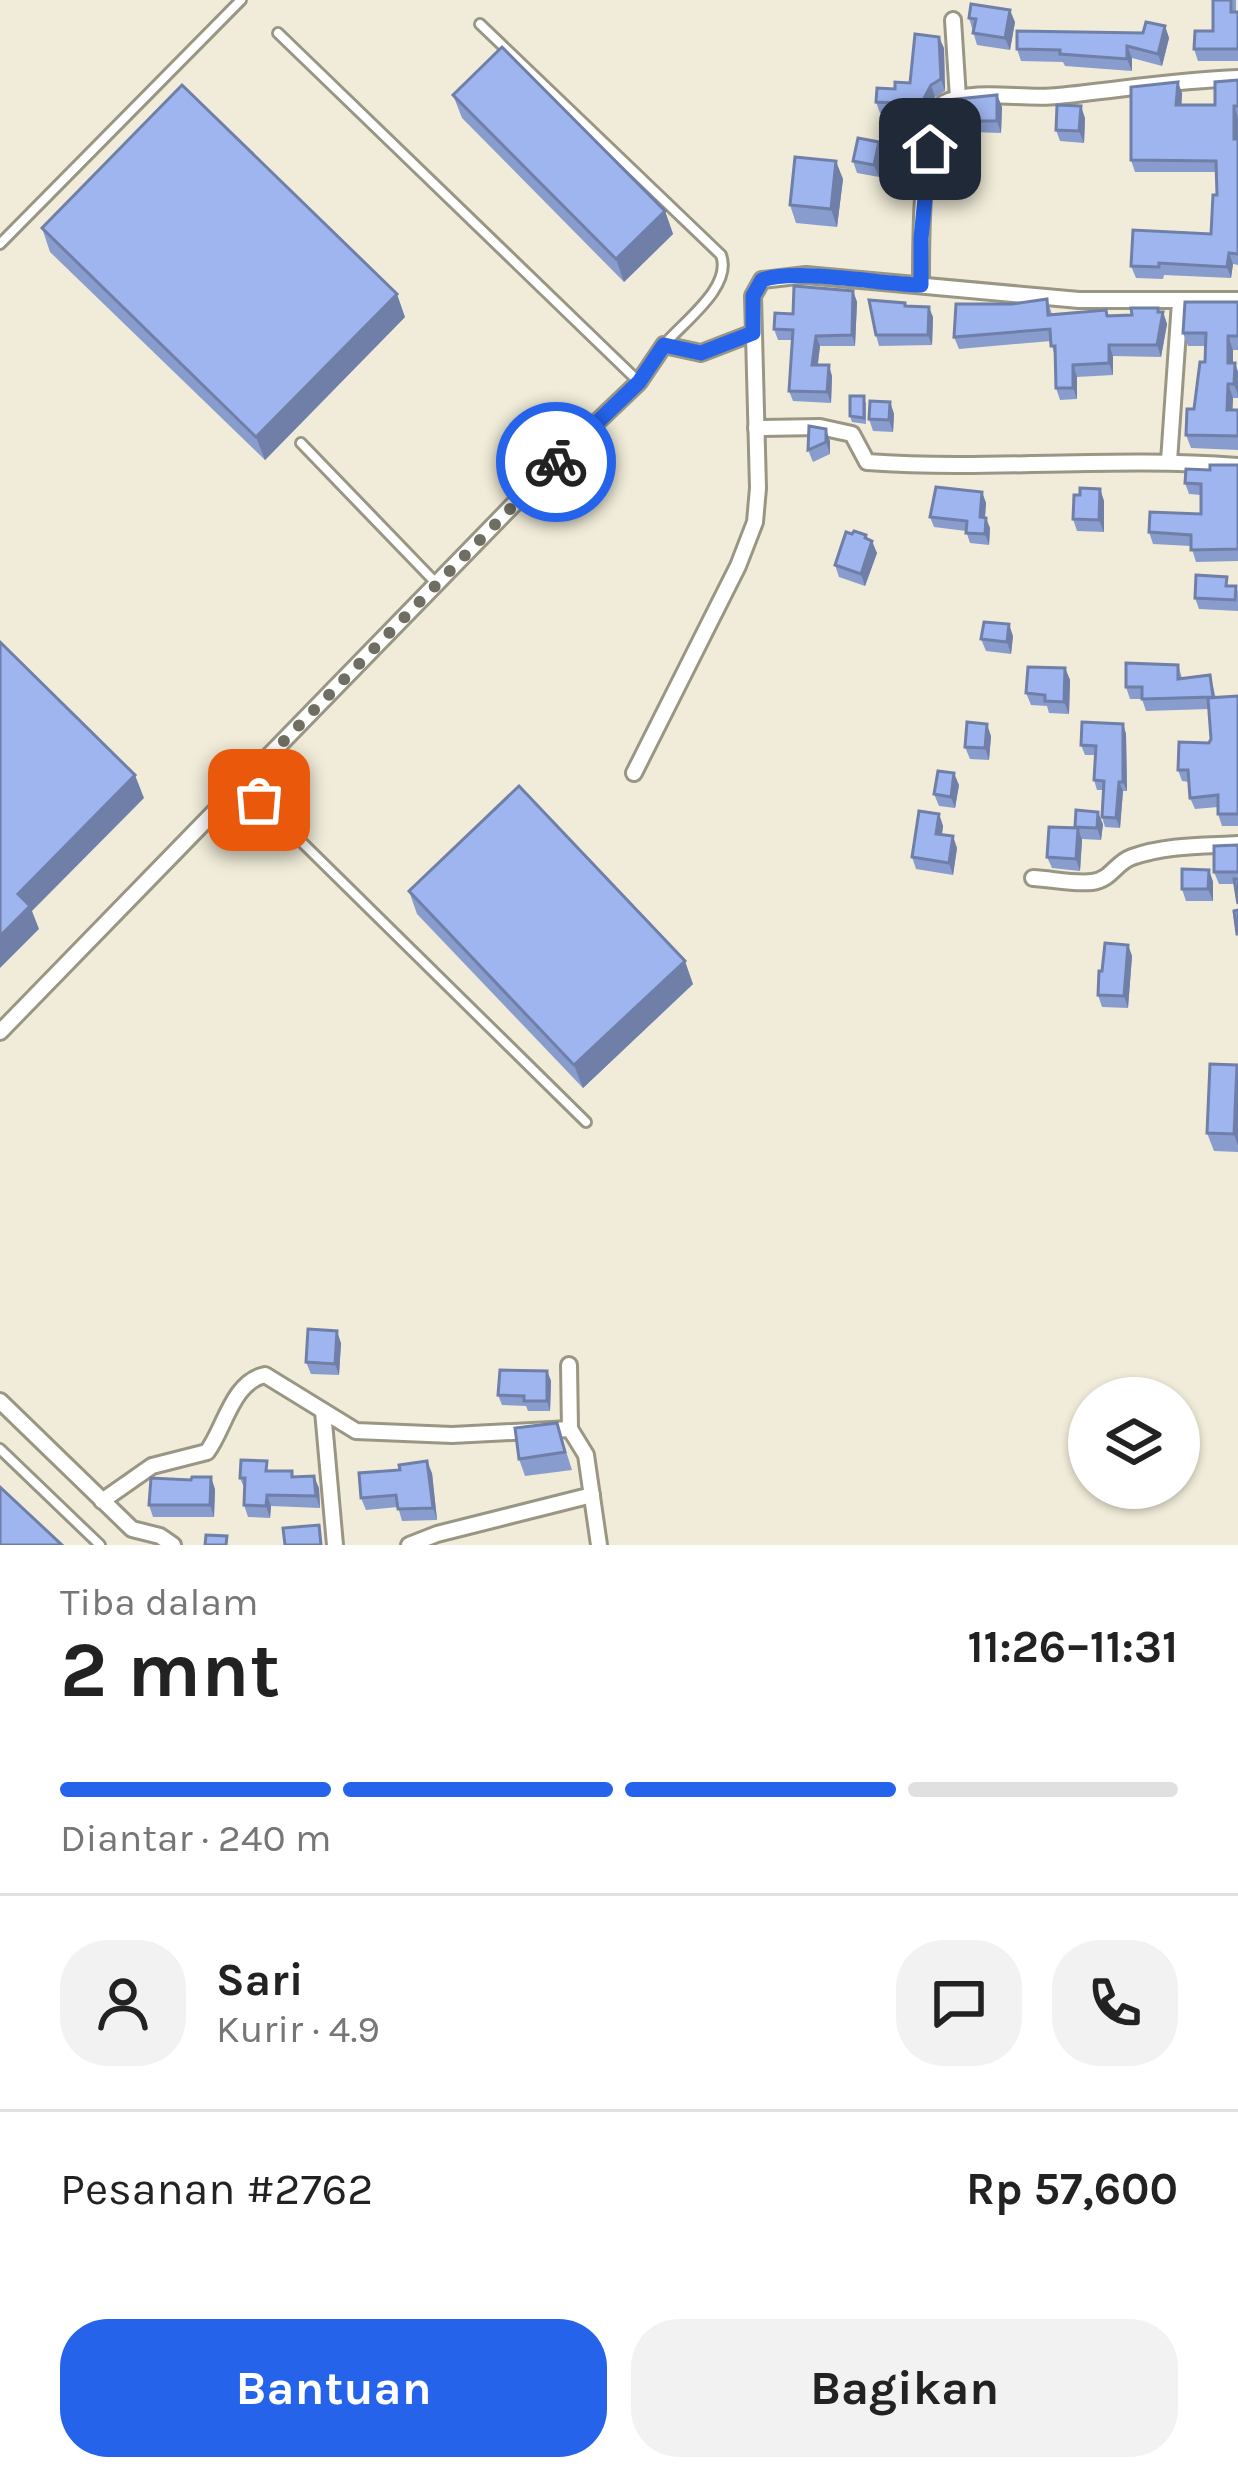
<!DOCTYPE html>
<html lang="id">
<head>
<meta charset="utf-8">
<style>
  body { margin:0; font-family:Karla,sans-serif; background:#f2f2f2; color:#222; height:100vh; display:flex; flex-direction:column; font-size:45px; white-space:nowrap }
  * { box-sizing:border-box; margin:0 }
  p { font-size:39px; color:#767676 }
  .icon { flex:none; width:66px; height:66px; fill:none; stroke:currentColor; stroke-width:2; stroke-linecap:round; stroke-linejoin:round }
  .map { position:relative; height:1545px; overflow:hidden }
  .details { display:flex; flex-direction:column; background:#fff; flex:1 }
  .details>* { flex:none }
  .fabs { position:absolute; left:1068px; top:1377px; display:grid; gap:24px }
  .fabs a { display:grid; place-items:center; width:132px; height:132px; border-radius:50%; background:#fff; box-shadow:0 3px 9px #0004; font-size:60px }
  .pin { position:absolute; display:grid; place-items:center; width:102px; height:102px; color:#fff; margin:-51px; border-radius:24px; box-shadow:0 6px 18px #0006 }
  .courier { position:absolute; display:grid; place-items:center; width:120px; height:120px; margin:-60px; border:9px solid #2563eb; border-radius:50%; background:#fff; color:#222; box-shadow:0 3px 15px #0007 }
  .head em { font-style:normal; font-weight:700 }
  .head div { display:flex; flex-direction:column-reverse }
  .head { display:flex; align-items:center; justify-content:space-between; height:204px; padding:0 60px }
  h1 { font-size:78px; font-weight:700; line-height:90px }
  .bar { display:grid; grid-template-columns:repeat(4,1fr); gap:18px 12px; align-content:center; height:144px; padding:0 60px }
  .bar i { height:15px; border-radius:9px; background:#e0e0e0 }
  .bar .active { background:#2563eb }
  .bar p { grid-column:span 4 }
  .line { display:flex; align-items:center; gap:30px; padding:0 60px; border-top:3px solid #e0e0e0 }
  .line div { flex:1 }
  .round { display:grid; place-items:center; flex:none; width:126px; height:126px; border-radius:48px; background:#f2f2f2 }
  .button { display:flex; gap:24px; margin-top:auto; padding:24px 60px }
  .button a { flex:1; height:138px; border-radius:48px; background:#2563eb; color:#fff; font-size:48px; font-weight:700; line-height:138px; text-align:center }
  .button a+a { background:#f2f2f2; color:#222 }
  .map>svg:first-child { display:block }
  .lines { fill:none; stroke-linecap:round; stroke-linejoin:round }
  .service-casing { stroke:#9a9684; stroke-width:14 }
  .minor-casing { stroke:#9a9684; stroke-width:20 }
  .service { stroke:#fff; stroke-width:8 }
  .minor { stroke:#fff; stroke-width:14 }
  .wall { fill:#899cce }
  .shaded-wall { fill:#6f7fa7 }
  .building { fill:#9fb5ef; stroke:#6f7fa7; stroke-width:3 }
  .done { stroke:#706d62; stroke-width:12; stroke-dasharray:0 21.6 }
  .route { stroke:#2563eb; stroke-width:15 }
</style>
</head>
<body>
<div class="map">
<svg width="1238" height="1545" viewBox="0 0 1238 1545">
  <rect width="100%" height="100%" fill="#f1ecd9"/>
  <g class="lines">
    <defs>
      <g id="service">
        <path d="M480,24L721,255C733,287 683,322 664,345"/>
        <path d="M278,33L638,381"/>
        <path d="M0,244L241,0"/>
        <path d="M301,443L437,584"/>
        <path d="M240,786L259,800L586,1122"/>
        <path d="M0,1449L100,1545"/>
      </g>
      <g id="minor">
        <path d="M953,20L958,98"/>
        <path d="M921,285C921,242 920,136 944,103C977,88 1022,100 1058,96C1119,90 1176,80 1238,78"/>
        <path d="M756,428L820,427L852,434L867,462C991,471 1114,456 1238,466"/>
        <path d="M1169,461L1180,302"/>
        <path d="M634,773L738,566L755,522L758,488L753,296L762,280L806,275L1079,300H1238"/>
        <path d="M1033,878C1052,879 1073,884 1092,882C1111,880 1115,863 1132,857C1166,845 1202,846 1238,844"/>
        <path d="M0,1032L552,465L639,382L664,345L701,353L753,333"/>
        <path d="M569,1365L570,1429L586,1455L599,1545"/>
        <path d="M0,1401L132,1529L160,1536L173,1545"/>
        <path d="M323,1411L335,1545"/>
        <path d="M102,1501L152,1466L207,1452C225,1428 232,1382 265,1375L356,1431L452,1435L570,1429"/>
        <path d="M409,1545L437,1534L592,1495"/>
      </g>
    </defs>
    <!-- service casing -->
    <use href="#service" class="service-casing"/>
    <!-- minor casing -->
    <use href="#minor" class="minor-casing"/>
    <!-- service -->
    <use href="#service" class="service"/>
    <!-- minor -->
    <use href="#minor" class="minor"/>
  </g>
  <!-- wall -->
  <g class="wall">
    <path d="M1213,0H1236V12H1238V61H1198L1194,49L1213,31Z"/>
    <path d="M969,18L1015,22L1010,50L977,45Z"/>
    <path d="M1165,26L1169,38L1162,66L1132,58V71L1065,66L1063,62L1021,61L1017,49L1143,33Z"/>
    <path d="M944,48L945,91L935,97L926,114L915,160L891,158L886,146L893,131L894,114L880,113L876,102L895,89L910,83Z"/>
    <path d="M1238,80V265L1233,264L1231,278L1164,275L1163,279L1136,278L1131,266L1211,234L1217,195L1216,172H1135L1131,160L1182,93L1181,105H1215Z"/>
    <path d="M453,95L665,211L673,234L624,282L462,118Z"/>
    <path d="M997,95L1002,107L1001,133L973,132L971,170L951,169L946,157L948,133H944L939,122Z"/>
    <path d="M1085,118L1084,143L1060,141L1056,130Z"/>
    <path d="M883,154L879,177L857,173L853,161Z"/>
    <path d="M843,179L837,227L796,223L790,205Z"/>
    <path d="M42,228L405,317L265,460L50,252Z"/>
    <path d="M853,291L857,302L855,346H820L818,365L832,376L831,403L793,401L789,391L793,340H778L774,329L793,314Z"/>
    <path d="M1047,299L1052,314L1132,315L1163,312L1167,324L1161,357L1113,356V375L1077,377V399L1060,400L1056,388L1055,358L1051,341L959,349L954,337Z"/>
    <path d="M1238,302V350H1233V363H1235L1238,372V398H1233L1232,410H1238V450L1191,448L1186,435L1205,362L1206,346H1188L1183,333Z"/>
    <path d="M905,303L907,306L933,317L932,345L879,346L876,335Z"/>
    <path d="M866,402V424L852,422L850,416Z"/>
    <path d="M890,402L894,414L893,432L873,431L869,419Z"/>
    <path d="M830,441V454L813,462L808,450Z"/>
    <path d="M1238,465V561L1196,562L1191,546L1153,544L1149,532L1201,514V495L1189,494L1185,483L1210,470Z"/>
    <path d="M1100,489L1104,501V532L1077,531L1073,519L1080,495Z"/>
    <path d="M982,492L986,503L985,518L990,528L989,545L970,543L966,531L934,527L930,517Z"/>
    <path d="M852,534L866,535L877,553L865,586L839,577L835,565Z"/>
    <path d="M1230,586H1236L1238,592V611L1199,609L1195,598Z"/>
    <path d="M1013,636L1011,654L986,651L981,639Z"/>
    <path d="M1178,665L1182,678L1210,675L1216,698L1238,696V826H1222L1218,814V807L1195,809L1190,798L1189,782L1182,781L1178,770L1211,739L1209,709L1146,711L1142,699H1130L1126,687Z"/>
    <path d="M1065,668L1070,680L1069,714L1049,713L1047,706L1031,705L1026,693Z"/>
    <path d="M1123,724L1126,734L1127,791H1123L1120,828L1105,827L1102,817L1103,790H1097L1094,780L1095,755H1085L1081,745Z"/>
    <path d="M991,736L989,760L970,759L965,747Z"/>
    <path d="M959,785L955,808L939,806L934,794Z"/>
    <path d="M939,814L943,826L942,835L957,848L953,875L916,869L912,857Z"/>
    <path d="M1103,824L1101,840L1082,839L1080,871L1052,868L1047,857L1075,828Z"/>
    <path d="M1238,845V904L1235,884H1219L1214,872Z"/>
    <path d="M1209,870L1213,882V901H1186L1182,889Z"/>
    <path d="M409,891L693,984L583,1088L417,914Z"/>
    <path d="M1128,945L1132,956L1128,1008L1102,1007L1098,995L1102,971Z"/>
    <path d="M1237,1065L1238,1152L1214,1151L1207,1133Z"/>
    <path d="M341,1343L339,1375L311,1374L306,1362Z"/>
    <path d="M547,1371L551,1381L550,1411H528L526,1406L502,1405L498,1395Z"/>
    <path d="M557,1423L572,1470L525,1476L519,1459Z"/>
    <path d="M400,1470L432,1473L437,1520L402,1521L398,1507L366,1510L361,1498Z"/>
    <path d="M270,1471L294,1477L319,1488L320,1508L271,1506L270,1518L248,1517L244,1505L245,1490L240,1478Z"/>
    <path d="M215,1489L214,1517H153L149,1505Z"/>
  </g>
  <!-- shaded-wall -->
  <g class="shaded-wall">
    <path d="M1010,10L1015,22L1010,50L1005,38Z"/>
    <path d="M1165,26L1169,38L1162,66L1158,54Z"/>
    <path d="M939,37L944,48L945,91L941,79Z"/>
    <path d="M1127,46L1132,58V71L1127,59Z"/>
    <path d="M1178,82L1182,93L1181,117L1176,105Z"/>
    <path d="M931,85L935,97L926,114L915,160L911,148L922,102Z"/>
    <path d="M997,95L1002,107L1001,133L997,121Z"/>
    <path d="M1081,106L1085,118L1084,143L1079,131Z"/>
    <path d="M1234,106L1238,117V150L1234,139Z"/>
    <path d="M969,121L973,132L971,170L967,158Z"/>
    <path d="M879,142L883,154L879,177L874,165Z"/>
    <path d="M836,161L843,179L837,227L831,209Z"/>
    <path d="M665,211L673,234L624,282L616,259Z"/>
    <path d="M1229,253L1233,264L1231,278L1227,267Z"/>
    <path d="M853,291L857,302L855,346L852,335Z"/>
    <path d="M397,294L405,317L265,460L256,437Z"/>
    <path d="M929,307L933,317L932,345L928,335Z"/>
    <path d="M1158,308L1162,318L1163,312L1167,324L1161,357L1157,345Z"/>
    <path d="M816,336L820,346L816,375L812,365Z"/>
    <path d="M1228,336L1233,350V376L1228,363Z"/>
    <path d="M1109,345L1113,356V375L1109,363Z"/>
    <path d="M1235,363L1238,372V395L1234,384Z"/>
    <path d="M829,365L832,376L831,403L827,392Z"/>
    <path d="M1073,365L1077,377V399L1073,388Z"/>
    <path d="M1228,384L1233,398L1232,423L1227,410Z"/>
    <path d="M890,402L894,414L893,432L889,420Z"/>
    <path d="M826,429L830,441V454L826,442Z"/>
    <path d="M1100,489L1104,501V532L1099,520Z"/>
    <path d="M982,492L986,503L984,528L980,517Z"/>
    <path d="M986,518L990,528L989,545L985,534Z"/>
    <path d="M872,541L877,553L865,586L861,574Z"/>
    <path d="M1009,624L1013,636L1011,654L1007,642Z"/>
    <path d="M1065,668L1070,680L1069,714L1064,702Z"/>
    <path d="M987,724L991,736L989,760L985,748Z"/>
    <path d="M1123,724L1126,734L1127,791L1123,782Z"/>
    <path d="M954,773L959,785L955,808L951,797Z"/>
    <path d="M135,775L144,798L32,911L39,929L0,968V936L18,894Z"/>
    <path d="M1119,782L1123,791L1120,828L1116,818Z"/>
    <path d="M1098,812L1103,824L1101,840L1097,828Z"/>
    <path d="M939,814L943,826L940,846L936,834Z"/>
    <path d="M1078,828L1082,840L1080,871L1076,859Z"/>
    <path d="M953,836L957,848L953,875L949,863Z"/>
    <path d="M1209,870L1213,882V901L1208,889Z"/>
    <path d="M1128,945L1132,956L1128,1008L1124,996Z"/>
    <path d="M685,961L693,984L583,1088L574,1065Z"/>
    <path d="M1237,1065L1238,1068V1146L1234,1134Z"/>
    <path d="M337,1331L341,1343L339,1375L335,1364Z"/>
    <path d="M547,1371L551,1381L550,1411L547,1401Z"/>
    <path d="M427,1461L432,1473L437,1520L433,1508Z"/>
    <path d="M314,1476L319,1488L320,1508L316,1496Z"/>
    <path d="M211,1477L215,1489L214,1517L210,1505Z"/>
    <path d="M267,1495L271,1506L270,1518L266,1506Z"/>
  </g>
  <!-- building -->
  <g class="building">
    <path d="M1213,0H1231V12H1238V49H1194L1195,31H1213Z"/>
    <path d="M971,4L1010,10L1005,38L973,33L976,19L969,18Z"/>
    <path d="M1146,22L1165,26L1158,54L1127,46V59L1060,54V50L1017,49V31L1143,33Z"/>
    <path d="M915,34L939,37L941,79L931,85L922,102L911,148L886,146L888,131H893L894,103L876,102L877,88L895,89V82L910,83Z"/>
    <path d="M502,47L665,211L616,259L453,95Z"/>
    <path d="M1238,80V106H1234V139H1238V254L1229,253L1227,267L1159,263V267L1131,266L1133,230L1211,234L1213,195H1217L1216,161L1131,160V87L1178,82L1176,105H1215V82Z"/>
    <path d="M182,85L397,294L256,437L42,228Z"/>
    <path d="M997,95V121H969L967,158L946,157L949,122H939L948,100Z"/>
    <path d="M1057,105L1081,106L1079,131L1056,130Z"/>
    <path d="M858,138L879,142L874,165L853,161Z"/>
    <path d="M795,157L836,161L831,209L790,205Z"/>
    <path d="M794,286L853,291L852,335L816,336L812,365H829L827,392L789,391L793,330L774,329L775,313L793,314Z"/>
    <path d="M1047,299L1048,315L1106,310L1107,316L1132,315L1131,308H1158V312H1163L1157,345H1109V363L1073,365V388H1056L1055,346H1051L1050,329L954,337L956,304H1012Z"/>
    <path d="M869,300L905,303V306L929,307L928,335H876Z"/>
    <path d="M1185,302H1238V336H1228V363H1235L1234,384H1228L1227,410H1238V436L1186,435L1187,409H1194L1200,362H1205L1206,333H1183Z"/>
    <path d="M850,396H864V418L850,416Z"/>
    <path d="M870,401L890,402L889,420L869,419Z"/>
    <path d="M809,426L826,429V442L808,450Z"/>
    <path d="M1210,465H1238V549L1191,550V535L1149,532L1150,512L1201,514V484L1185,483L1186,469L1210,470Z"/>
    <path d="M936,487L982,492L980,517L986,518L985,534L966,533L967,521L930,517Z"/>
    <path d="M1080,488L1100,489L1099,520L1073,519L1074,495H1080Z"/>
    <path d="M854,531L866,535L865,538L872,541L861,574L835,565L846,532L852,534Z"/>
    <path d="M1196,575L1227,577L1226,586H1236L1235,600L1195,598Z"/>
    <path d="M984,622L1009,624L1007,642L981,639Z"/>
    <path d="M0,642L135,775L18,894L30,906L0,936Z"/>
    <path d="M1126,663L1178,665V679L1210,675L1213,697L1142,699V687H1126Z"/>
    <path d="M1028,667L1065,668L1064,702L1045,701V695L1026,693Z"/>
    <path d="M1238,696V814H1218V795L1190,798L1188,770H1178L1179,742L1209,743L1211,739L1208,698Z"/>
    <path d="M967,722L987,724L985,748L965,747Z"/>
    <path d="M1082,722L1123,724V782H1119L1116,818L1102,817L1104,781L1094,780L1096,746L1081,745Z"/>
    <path d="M938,771L954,773L951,797L934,794Z"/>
    <path d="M519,786L685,961L574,1065L409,891Z"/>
    <path d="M1076,810L1098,812L1097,828L1075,827Z"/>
    <path d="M919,811L939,814L936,834L953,836L949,863L912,857Z"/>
    <path d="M1049,827L1078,828L1076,859L1047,857Z"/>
    <path d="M1238,845V872H1214V846Z"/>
    <path d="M1182,869L1209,870L1208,889H1182Z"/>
    <path d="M1234,879H1238V904Z"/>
    <path d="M1238,910V934H1237L1234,911Z"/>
    <path d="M1105,943L1128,945L1124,996L1098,995L1099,971H1102Z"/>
    <path d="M1210,1064L1237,1065L1234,1134L1207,1133Z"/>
    <path d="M308,1329L337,1331L335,1364L306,1362Z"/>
    <path d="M500,1370L547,1371V1401H524V1396L498,1395Z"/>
    <path d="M557,1423L565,1452L519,1459L515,1428Z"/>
    <path d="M241,1460L267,1461L266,1471H292V1477L314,1476L316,1496L267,1495L266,1506L244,1505L245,1478H240Z"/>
    <path d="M427,1461L433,1508L398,1509L396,1495L361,1498L359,1473L400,1470L399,1465Z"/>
    <path d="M192,1477H211L210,1505H149L151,1478L191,1480Z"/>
    <path d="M0,1487L62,1545H0Z"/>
    <path d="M319,1525L321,1545H285L283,1528Z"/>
    <path d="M206,1535L227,1536L226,1545H205Z"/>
  </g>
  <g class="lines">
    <!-- done -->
    <path class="done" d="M259,800L240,786L556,462"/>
    <!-- route -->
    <path class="route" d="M556,462L639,382L664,345L701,353L753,333V296L762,280C795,268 880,284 921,285V238L930,149"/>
  </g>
</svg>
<div class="fabs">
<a><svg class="icon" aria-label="layers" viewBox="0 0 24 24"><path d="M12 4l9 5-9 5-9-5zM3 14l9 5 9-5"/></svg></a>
</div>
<div class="pin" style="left:259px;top:800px;background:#ea580c"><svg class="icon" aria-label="bag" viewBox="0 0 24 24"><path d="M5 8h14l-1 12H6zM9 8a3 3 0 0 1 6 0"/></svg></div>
<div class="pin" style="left:930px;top:149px;background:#1f2937"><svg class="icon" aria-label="home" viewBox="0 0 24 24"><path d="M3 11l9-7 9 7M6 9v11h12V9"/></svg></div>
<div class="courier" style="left:556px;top:462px"><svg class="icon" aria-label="bike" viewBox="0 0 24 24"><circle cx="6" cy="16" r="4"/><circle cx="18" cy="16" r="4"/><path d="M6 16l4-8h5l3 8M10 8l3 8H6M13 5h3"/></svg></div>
</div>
<section class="details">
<div class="head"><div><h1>2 mnt</h1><p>Tiba dalam</p></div><em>11:26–11:31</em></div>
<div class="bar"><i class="active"></i><i class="active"></i><i class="active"></i><i></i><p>Diantar · 240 m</p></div>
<div class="line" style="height:216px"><a class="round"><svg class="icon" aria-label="person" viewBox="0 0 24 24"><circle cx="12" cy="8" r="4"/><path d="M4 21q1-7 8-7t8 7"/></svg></a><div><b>Sari</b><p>Kurir · 4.9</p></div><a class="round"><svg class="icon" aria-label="chat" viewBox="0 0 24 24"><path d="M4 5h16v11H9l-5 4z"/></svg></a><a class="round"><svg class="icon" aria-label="phone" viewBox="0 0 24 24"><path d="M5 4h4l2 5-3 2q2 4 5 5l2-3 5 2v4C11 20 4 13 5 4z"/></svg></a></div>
<div class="line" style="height:156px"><div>Pesanan #2762</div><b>Rp 57,600</b></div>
<div class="button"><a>Bantuan</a><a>Bagikan</a></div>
</section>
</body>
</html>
